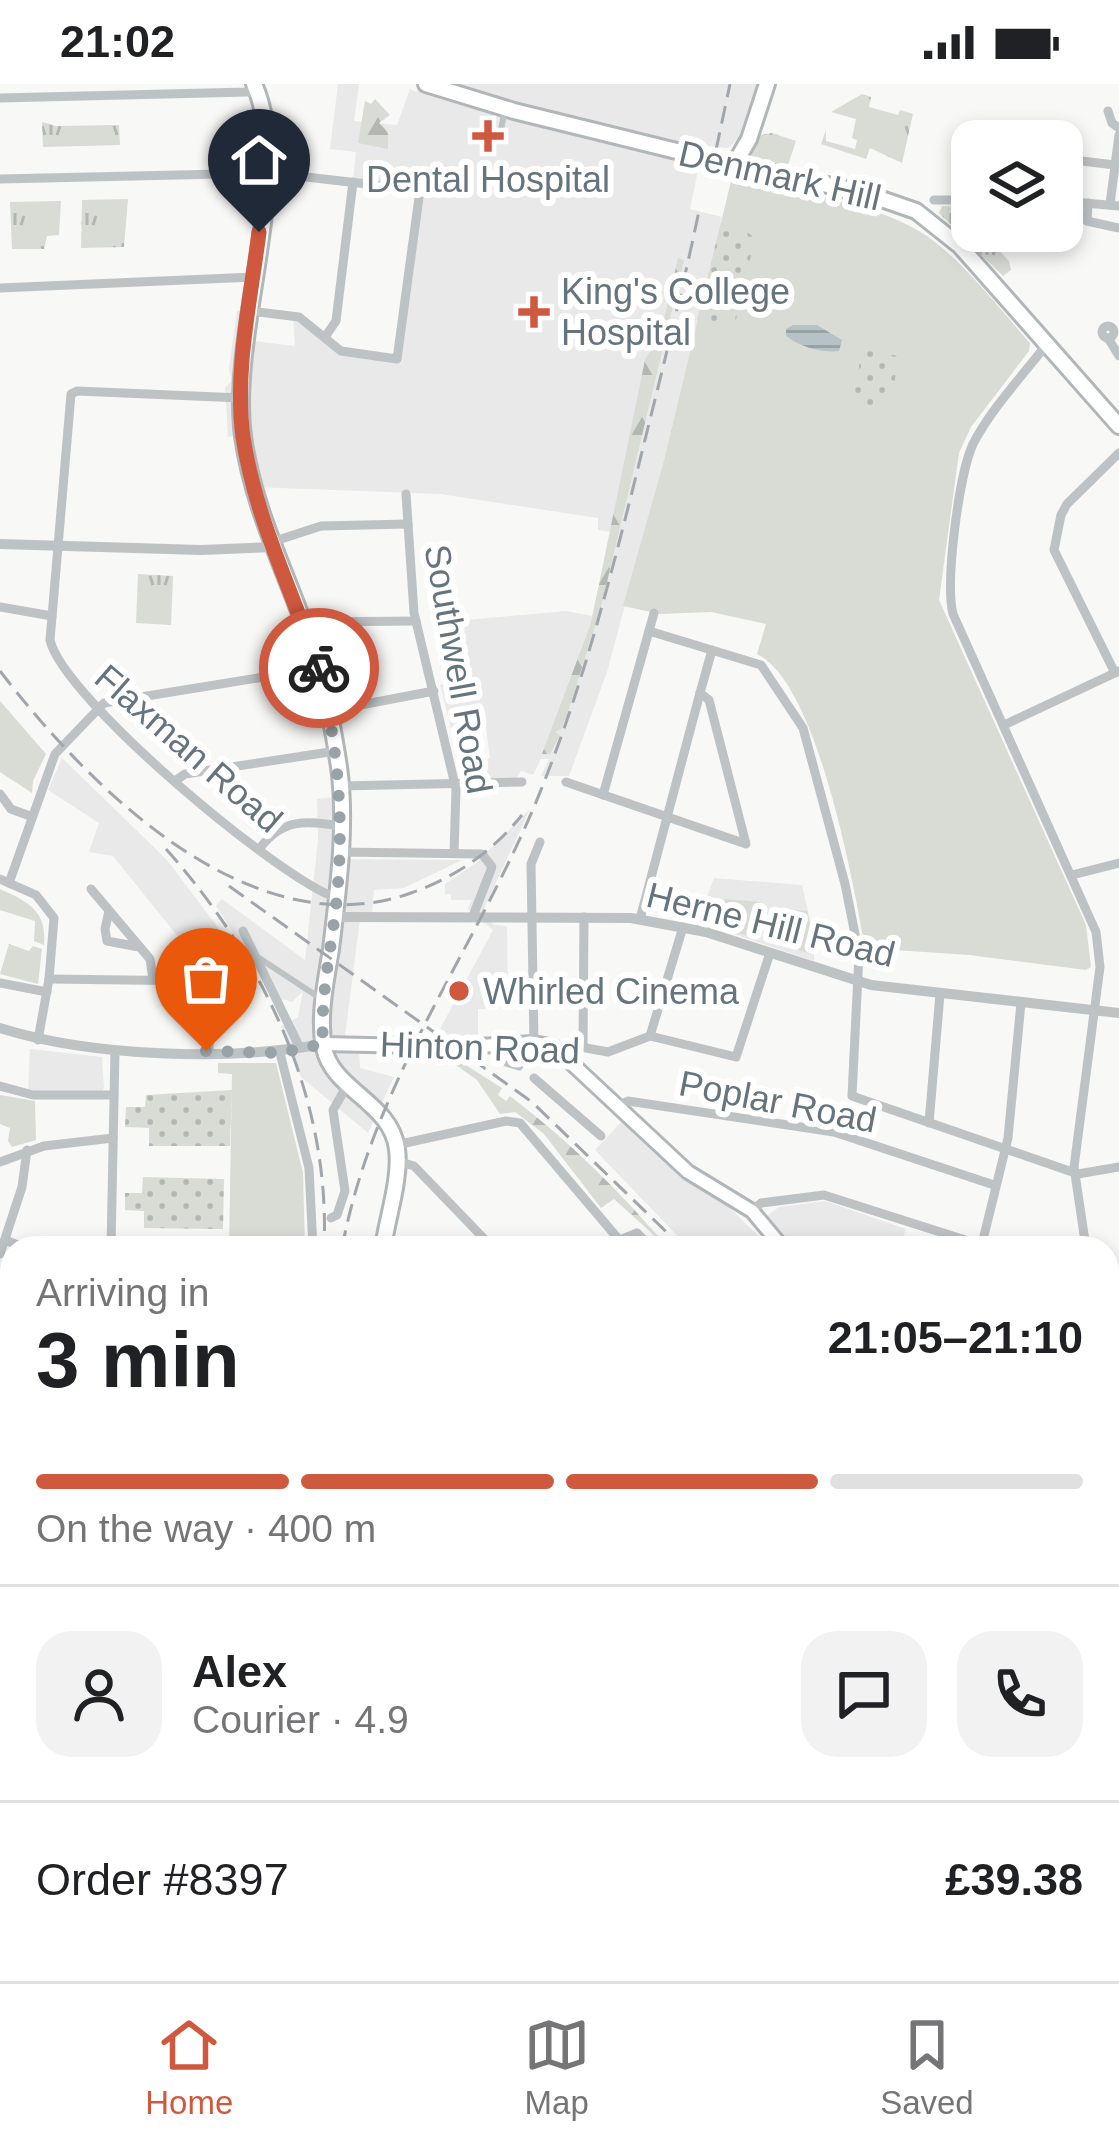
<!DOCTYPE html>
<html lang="en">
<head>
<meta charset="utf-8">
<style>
  body { margin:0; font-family:Helvetica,sans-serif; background:#f2f2f2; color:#202124; height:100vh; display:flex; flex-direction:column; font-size:45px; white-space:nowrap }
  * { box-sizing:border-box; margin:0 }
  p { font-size:39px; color:#757577 }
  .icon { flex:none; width:66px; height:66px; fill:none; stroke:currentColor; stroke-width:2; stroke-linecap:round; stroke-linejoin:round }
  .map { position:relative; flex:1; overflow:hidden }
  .side { position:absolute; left:0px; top:1152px; width:1119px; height:747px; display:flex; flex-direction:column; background:#fff; border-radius:36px 36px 0 0; box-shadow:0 6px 18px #0003 }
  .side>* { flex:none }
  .controls { position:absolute; left:951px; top:36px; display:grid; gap:24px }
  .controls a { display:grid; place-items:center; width:132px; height:132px; border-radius:24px; background:#fff; box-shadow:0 6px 18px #0003; font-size:60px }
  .pin { position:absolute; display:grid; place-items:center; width:102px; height:102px; color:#fff; margin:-123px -51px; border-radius:50% 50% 50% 0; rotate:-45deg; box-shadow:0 0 12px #0007 }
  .pin .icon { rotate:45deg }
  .courier { position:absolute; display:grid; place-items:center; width:120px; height:120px; margin:-60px; border:9px solid #cf593e; border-radius:50%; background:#fff; color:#222; box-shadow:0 3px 15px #0007 }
  .head em { font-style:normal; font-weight:700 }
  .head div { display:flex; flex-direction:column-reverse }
  .head { display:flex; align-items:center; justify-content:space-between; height:204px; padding:0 36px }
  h1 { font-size:78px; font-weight:700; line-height:90px }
  .bar { display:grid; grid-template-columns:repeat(4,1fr); gap:18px 12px; align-content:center; height:144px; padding:0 36px }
  .bar i { height:15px; border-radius:9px; background:#e0e0e0 }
  .bar .current { background:#cf593e }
  .bar p { grid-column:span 4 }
  .line { display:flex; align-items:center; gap:30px; padding:0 36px; border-top:3px solid #e0e0e0 }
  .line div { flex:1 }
  .round { display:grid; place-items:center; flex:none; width:126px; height:126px; border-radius:36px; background:#f2f2f2 }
  .status { display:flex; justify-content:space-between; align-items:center; height:84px; padding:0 60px; background:#fff; direction:ltr }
  .status svg { height:33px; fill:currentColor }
  .menu { display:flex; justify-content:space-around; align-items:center; height:168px; border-top:3px solid #e0e0e0; background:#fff; font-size:33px; color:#757577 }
  .menu a { display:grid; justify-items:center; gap:6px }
  .menu .current { color:#cf593e }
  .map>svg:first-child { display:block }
  .built { fill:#e9e9e9 }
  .grass { fill:url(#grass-tufts) }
  .forest { fill:url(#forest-firs) }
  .park { fill:#d8dcd5 }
  .garden { fill:url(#garden-dots) }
  .water { fill:url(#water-rules) }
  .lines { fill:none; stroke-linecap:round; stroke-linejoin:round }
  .secondary-casing { stroke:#b0b6ba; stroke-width:18 }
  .primary-casing { stroke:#b1b6b9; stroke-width:20 }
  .pedestrian { stroke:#bdc2c5; stroke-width:6 }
  .minor { stroke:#bdc2c5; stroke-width:9 }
  .tertiary { stroke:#bdc2c5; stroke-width:10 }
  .secondary { stroke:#fff; stroke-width:12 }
  .primary { stroke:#fff; stroke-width:14 }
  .rail { stroke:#a0a6ab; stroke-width:3; stroke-dasharray:18 9; stroke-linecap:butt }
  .primary-bridge-casing { stroke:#b1b6b9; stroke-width:20; stroke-linecap:butt }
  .primary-bridge { stroke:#fff; stroke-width:14 }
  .done { stroke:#99a2a7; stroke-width:12; stroke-dasharray:0 21.6 }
  .route { stroke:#cf593e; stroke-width:15 }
  .poi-dot { fill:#cf593e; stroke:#fff; stroke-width:4.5 }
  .labels { text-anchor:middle; stroke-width:12; stroke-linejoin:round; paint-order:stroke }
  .street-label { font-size:36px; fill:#66747d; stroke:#fff }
  .poi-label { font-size:36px; fill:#66747d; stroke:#fff; text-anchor:start }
</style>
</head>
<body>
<div class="status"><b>21:02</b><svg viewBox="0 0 49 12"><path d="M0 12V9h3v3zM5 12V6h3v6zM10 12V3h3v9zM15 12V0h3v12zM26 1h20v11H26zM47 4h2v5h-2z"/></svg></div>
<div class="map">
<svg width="1119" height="1897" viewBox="0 0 1119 1897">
  <defs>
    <pattern id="grass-tufts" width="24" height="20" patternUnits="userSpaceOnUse" patternTransform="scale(3)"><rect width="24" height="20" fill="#d8dcd5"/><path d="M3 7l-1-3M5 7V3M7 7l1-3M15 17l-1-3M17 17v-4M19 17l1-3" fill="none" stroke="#b3b7b2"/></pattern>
    <pattern id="forest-firs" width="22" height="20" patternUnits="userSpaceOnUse" patternTransform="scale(3)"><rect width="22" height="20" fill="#d8dcd5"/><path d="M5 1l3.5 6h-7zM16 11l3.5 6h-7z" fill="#b3b7b2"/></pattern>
    <pattern id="garden-dots" width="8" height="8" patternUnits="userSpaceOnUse" patternTransform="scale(3)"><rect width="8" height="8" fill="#d8dcd5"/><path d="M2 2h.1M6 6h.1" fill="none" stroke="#b3b7b2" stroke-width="1.8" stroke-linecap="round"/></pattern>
    <pattern id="water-rules" width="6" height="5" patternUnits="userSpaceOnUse" patternTransform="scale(3)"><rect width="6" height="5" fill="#b6c2c5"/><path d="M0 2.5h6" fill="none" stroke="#98a2a5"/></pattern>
  </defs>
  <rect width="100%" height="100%" fill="#f8f8f6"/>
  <!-- built -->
  <g class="built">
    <path d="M338,0H359L354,37L397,41L410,5L416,8L421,0H757L740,54L728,64L708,62L702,67L690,125L722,133L663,380L607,588L569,692H541L549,675H541L533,691L521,687L517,694L483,695L481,677L490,674L486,644L452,649L440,601L463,598L459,583L467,581L455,537L566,527L592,532L611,448L598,446V434L440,410L254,403L242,350L228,353L225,304L231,297L229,284L237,227H250L247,256L295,262L293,232L334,263L396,275L420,109L353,98L356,68L330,65Z"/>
    <path d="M62,674L167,776L225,853L213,855L191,848L188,865L113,772L89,768L99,739L48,706Z"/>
    <path d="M335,713L333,775L462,776L404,804L374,806L372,829L360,835L345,952L359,967L360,984L394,993L368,1049L301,993L281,942L298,933L303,907L292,918L284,915L275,921L258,887L216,822L222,815L305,876L318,756L317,715Z"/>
    <path d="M530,725L482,829L494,841L507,842L508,924L478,925V956L456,957L440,945L493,846L468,825L471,816H451V810H445V800L476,779Z"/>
    <path d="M714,794L802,801L814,854V877L713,843L718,821L706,815Z"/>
    <path d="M30,965L102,973L104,1004L102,1008L28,1007Z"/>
    <path d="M624,1035L679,1092L728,1122L771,1164H689L595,1066Z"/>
    <path d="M825,1117L906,1145L899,1164H793L767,1132L779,1123Z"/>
    <path d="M12,1628V1807L0,1815V1646Z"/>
    <path d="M1107,1661L1119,1672V1785L1107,1784Z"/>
    <path d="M12,1862V1887H207L202,1897H0V1866Z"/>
  </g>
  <!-- grass -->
  <g class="grass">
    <path d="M862,10L871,13L869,23L898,31L900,26L913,30L902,79L870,64L866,75L821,60L826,46V57L855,65L857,56L852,54L856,35L831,28Z"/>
    <path d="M42,38L56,42L119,41L120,61L43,63Z"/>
    <path d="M759,45L761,51L772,49L796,57L787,84L750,75Z"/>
    <path d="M128,115L124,163L81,164L82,116Z"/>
    <path d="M61,117L59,151L47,152L44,165H12L10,118Z"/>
    <path d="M942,122L972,123V147H995L992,159L1009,177L1011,186L1003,192L939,129Z"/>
    <path d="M138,490L173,492L171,541L136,539Z"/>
    <path d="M0,805C29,818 47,827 44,861L34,857L35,837L0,826Z"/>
    <path d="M9,860L29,867L33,862L42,865L38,900L0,890Z"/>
  </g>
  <!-- forest -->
  <g class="forest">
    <path d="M375,15L390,31L379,39L388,48V65L358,59L365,17L371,20Z"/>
    <path d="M678,174L684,176L601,523L567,631L561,645L555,648L560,651L550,670H542L591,539L645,276L662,244Z"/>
    <path d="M450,971L502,1004L498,1011L506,1017L510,1012C569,1057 621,1108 668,1164L614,1115L601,1124L544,1050L515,1028L500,1030L477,996L445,973Z"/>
  </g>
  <!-- park -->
  <g class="park">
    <path d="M732,93C791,107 876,118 927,152C966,180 998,223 1030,259L1029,267L971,343L959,369L939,516L1086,841L1091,883L1086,886L969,871L865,864C853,798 818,600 757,570L766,540L711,528L660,530L623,522L663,380Z"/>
    <path d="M0,617L46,670L33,697L32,709L0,688Z"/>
    <path d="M725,815L761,818L749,852L715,843Z"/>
    <path d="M777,824L807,827L813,854L811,870L776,859L782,840L775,832Z"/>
    <path d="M218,979H276L303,1089L305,1164H229L232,990L218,989Z"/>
    <path d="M0,1011L35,1017L36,1056L12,1063L8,1057L10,1044L0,1040Z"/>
  </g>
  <!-- garden -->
  <g class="garden">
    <path d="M721,138L740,143L755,154L734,244L697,236Z"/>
    <path d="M862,266L899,272L889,328L852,321Z"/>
    <path d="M232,1006L230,1062H149V1044L125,1043L126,1023H145L146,1011Z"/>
    <path d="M143,1093L224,1095L223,1145L144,1144V1127L125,1126V1109H142Z"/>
  </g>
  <!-- water -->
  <path class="water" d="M793,241H817L842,256L839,267C820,269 801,263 786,252V245Z"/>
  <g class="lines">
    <defs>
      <g id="secondary">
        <path d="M323,960L460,963L534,959L554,963L688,1088L752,1127L783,1164"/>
        <path d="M1107,1607L1119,1627"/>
        <path d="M0,1859L12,1854"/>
      </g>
      <g id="primary">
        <path d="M254,0C295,92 229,247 243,352C254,434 296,506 319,585C328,617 334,650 339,683C347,741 338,807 331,865C326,897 318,932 324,964C333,1007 391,1018 397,1065C401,1095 387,1134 383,1164"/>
        <path d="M426,0L514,27L705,74"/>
        <path d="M726,79L864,109L916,127L960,162L1119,342"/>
        <path d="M734,81L749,55L767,0"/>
        <path d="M208,1897L213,1887"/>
      </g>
    </defs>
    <!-- secondary casing -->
    <use href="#secondary" class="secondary-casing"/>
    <!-- primary casing -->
    <use href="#primary" class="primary-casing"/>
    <!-- pedestrian -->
    <g class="pedestrian">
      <path d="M500,51L505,25"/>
      <path d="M256,872L320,914"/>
      <path d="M123,1897L131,1887"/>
      <path d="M267,1897L272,1887"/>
    </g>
    <!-- minor -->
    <g class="minor">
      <path d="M0,14L248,8L256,5"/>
      <path d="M1108,27L1112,39L1119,44"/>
      <path d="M1073,76L1115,81"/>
      <path d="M0,95L271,89L420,106L397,275L341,267L299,233L250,227"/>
      <path d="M934,116H972"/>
      <path d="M1062,117L1119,122"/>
      <path d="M1088,119L1087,137L1119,144"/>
      <path d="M1110,120L1119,51"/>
      <path d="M0,204L254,193"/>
      <circle cx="1108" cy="248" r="6"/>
      <path d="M325,253L336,237L353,98"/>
      <path d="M1108,254L1119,272"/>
      <path d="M1047,260C1023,291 991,325 973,360C959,390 945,498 953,530L1096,848L1100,883L1074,1083L1086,1164"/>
      <path d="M241,314L77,307L71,310L50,556C63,614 279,795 337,814"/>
      <path d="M406,410L414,529L456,705L454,769"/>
      <path d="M272,458L321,442L408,440"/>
      <path d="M0,523L52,532"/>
      <path d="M303,538L416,537"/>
      <path d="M649,547L761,581L803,644L845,800L859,870L852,1012L1078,1090L1119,1083"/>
      <path d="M1115,589L1054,466L1061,431L1067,420L1119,369"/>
      <path d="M329,627L434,607"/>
      <path d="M1004,641L1119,587"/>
      <path d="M175,697L185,690L336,667"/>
      <path d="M566,698L746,760L709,616L700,609L712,566"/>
      <path d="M341,702L522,698"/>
      <path d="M0,710L11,725L30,732"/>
      <path d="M603,711L654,529"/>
      <path d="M260,764C283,734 305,737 340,742"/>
      <path d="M339,768L482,770L492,783L473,832"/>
      <path d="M1072,791L1119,779"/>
      <path d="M0,795L36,811L54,834L49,895L38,956"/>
      <path d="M9,799L55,670L104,619L319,584"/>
      <path d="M91,805L150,875L153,895"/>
      <path d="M109,827L105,845L107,857L139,863"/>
      <path d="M640,835L700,609"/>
      <path d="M243,847L300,964"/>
      <path d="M49,895L204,897L211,902L209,967"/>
      <path d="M0,899L47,908"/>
      <path d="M650,952L683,843"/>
      <path d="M534,959L531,780L540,758"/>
      <path d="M503,962L506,978L519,982"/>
      <path d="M583,963L584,833"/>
      <path d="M560,967L575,962L608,968L650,952L736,973L770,869"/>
      <path d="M280,969L309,1084L313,1164"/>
      <path d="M534,994L601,1052"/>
      <path d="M0,1002L33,1011H114"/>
      <path d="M620,1021L628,1017L834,1048L994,1101"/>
      <path d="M929,1039L940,910"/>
      <path d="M396,1061L506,1037L520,1039L626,1164"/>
      <path d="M397,1077L414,1082L493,1164"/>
      <path d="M0,1078L44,1062L113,1054"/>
      <path d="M752,1127L761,1119L824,1111L981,1161"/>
      <path d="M331,1134L337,1131L345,1107L333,1026L348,1000"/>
      <path d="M5,1156L23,1163L111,1164L115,966"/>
      <path d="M620,1156L637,1149L652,1164"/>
      <path d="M981,1164L1008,1054L1021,919"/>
      <path d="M0,1170L22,1103L27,1066"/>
      <path d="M1107,1294L1119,1337"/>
      <path d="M0,1372L12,1377"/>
      <path d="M0,1456L12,1429"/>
      <path d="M0,1490L12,1488"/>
      <path d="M0,1591L12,1611"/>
      <path d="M0,1630L12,1610"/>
      <path d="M0,1689L12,1696"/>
      <path d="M1107,1817L1119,1818"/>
      <path d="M0,1818L2,1817"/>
      <path d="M1107,1871H1119"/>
      <path d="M231,1887L251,1897"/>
      <path d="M582,1887L637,1897"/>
      <path d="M973,1887L977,1897"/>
      <path d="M1061,1887L1064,1897"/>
      <path d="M344,1897L348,1887"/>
      <path d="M419,1897L422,1887"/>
      <path d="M688,1897V1887"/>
      <path d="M864,1897L939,1887"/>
    </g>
    <!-- tertiary -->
    <g class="tertiary">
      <path d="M0,460L201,466L274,463"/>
      <path d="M334,833L631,834L706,848L871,901L1119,929"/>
      <path d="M0,944C92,973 229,977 323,960"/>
    </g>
    <!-- secondary -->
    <use href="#secondary" class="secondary"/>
    <!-- primary -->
    <use href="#primary" class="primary"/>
    <!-- rail -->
    <g class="rail">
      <path d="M716,66L730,0"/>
      <path d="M0,587C88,702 250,866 411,809C456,793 492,768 522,731"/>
      <path d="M166,765C264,875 331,1015 324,1164"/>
      <path d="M229,802L532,1018L683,1164"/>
      <path d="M342,1164C373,1000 470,874 534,723C580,613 609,500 638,384C659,299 681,213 699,127"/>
      <path d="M1107,1676L1119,1687"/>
      <path d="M1107,1776L1119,1777"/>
      <path d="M0,1837L12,1828"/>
      <path d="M4,1897L19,1887"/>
    </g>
    <defs>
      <path id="primary-bridge" d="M705,74L726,79"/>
    </defs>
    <!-- primary-bridge casing -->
    <use href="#primary-bridge" class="primary-bridge-casing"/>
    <!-- primary-bridge -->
    <use href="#primary-bridge" class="primary-bridge"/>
  </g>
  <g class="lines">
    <!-- done -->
    <path class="done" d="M206,967L280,969L323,960C320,911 332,862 337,813C344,734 338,661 319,584"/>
    <!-- route -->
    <path class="route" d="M259,148C251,214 234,286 243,353C255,433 292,508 319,584"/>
  </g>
  <!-- markers -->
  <g class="poi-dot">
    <path d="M482 34h12v12h12v12h-12v12h-12v-12h-12v-12h12z"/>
    <path d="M528 210h12v12h12v12h-12v12h-12v-12h-12v-12h12z"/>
    <circle cx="459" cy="907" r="12"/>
  </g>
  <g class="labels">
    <!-- street labels -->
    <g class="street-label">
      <text transform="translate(780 91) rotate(13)" y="13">Denmark Hill</text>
      <text transform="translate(459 585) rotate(80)" y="13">Southwell Road</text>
      <text transform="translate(189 664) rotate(41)" y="13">Flaxman Road</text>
      <text transform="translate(771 840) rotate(14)" y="13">Herne Hill Road</text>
      <text transform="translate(480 963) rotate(2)" y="13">Hinton Road</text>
      <text transform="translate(778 1017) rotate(11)" y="13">Poplar Road</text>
    </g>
    <!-- poi labels -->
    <g class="poi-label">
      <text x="488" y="108" text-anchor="middle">Dental Hospital</text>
      <text x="561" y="220">King's College<tspan x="561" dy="41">Hospital</tspan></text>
      <text x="483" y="920">Whirled Cinema</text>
    </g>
  </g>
</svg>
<div class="controls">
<a><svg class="icon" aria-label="layers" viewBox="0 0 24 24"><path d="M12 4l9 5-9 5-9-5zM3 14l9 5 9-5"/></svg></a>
</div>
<div class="pin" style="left:206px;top:967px;background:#ea580c"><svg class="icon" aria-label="bag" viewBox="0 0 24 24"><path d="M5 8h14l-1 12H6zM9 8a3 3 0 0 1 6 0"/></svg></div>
<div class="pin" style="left:259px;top:148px;background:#1f2937"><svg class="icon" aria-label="home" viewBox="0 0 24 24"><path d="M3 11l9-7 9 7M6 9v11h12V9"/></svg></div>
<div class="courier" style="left:319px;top:584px"><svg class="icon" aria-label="bike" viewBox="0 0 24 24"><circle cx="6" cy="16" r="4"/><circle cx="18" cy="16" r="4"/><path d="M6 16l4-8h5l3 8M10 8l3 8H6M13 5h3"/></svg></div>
<section class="side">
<div class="head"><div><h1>3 min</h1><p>Arriving in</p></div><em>21:05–21:10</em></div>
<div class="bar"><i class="current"></i><i class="current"></i><i class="current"></i><i></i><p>On the way · 400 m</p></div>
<div class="line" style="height:216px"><a class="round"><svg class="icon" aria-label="person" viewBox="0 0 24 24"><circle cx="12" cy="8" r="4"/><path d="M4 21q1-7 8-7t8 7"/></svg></a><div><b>Alex</b><p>Courier · 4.9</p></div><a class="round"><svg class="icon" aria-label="chat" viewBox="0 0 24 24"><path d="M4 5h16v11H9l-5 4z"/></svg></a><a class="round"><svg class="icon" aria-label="phone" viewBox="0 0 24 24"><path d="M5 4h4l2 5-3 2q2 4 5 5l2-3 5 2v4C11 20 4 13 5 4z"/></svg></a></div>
<div class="line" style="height:156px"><div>Order #8397</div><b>£39.38</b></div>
</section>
</div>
<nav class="menu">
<a class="current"><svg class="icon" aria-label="home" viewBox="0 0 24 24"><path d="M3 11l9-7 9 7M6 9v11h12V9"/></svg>Home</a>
<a><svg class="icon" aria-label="map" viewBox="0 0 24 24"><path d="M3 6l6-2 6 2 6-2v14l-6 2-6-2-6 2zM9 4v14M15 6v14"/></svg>Map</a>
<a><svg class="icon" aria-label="saved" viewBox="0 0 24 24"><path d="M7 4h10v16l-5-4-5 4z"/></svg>Saved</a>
</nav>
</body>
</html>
